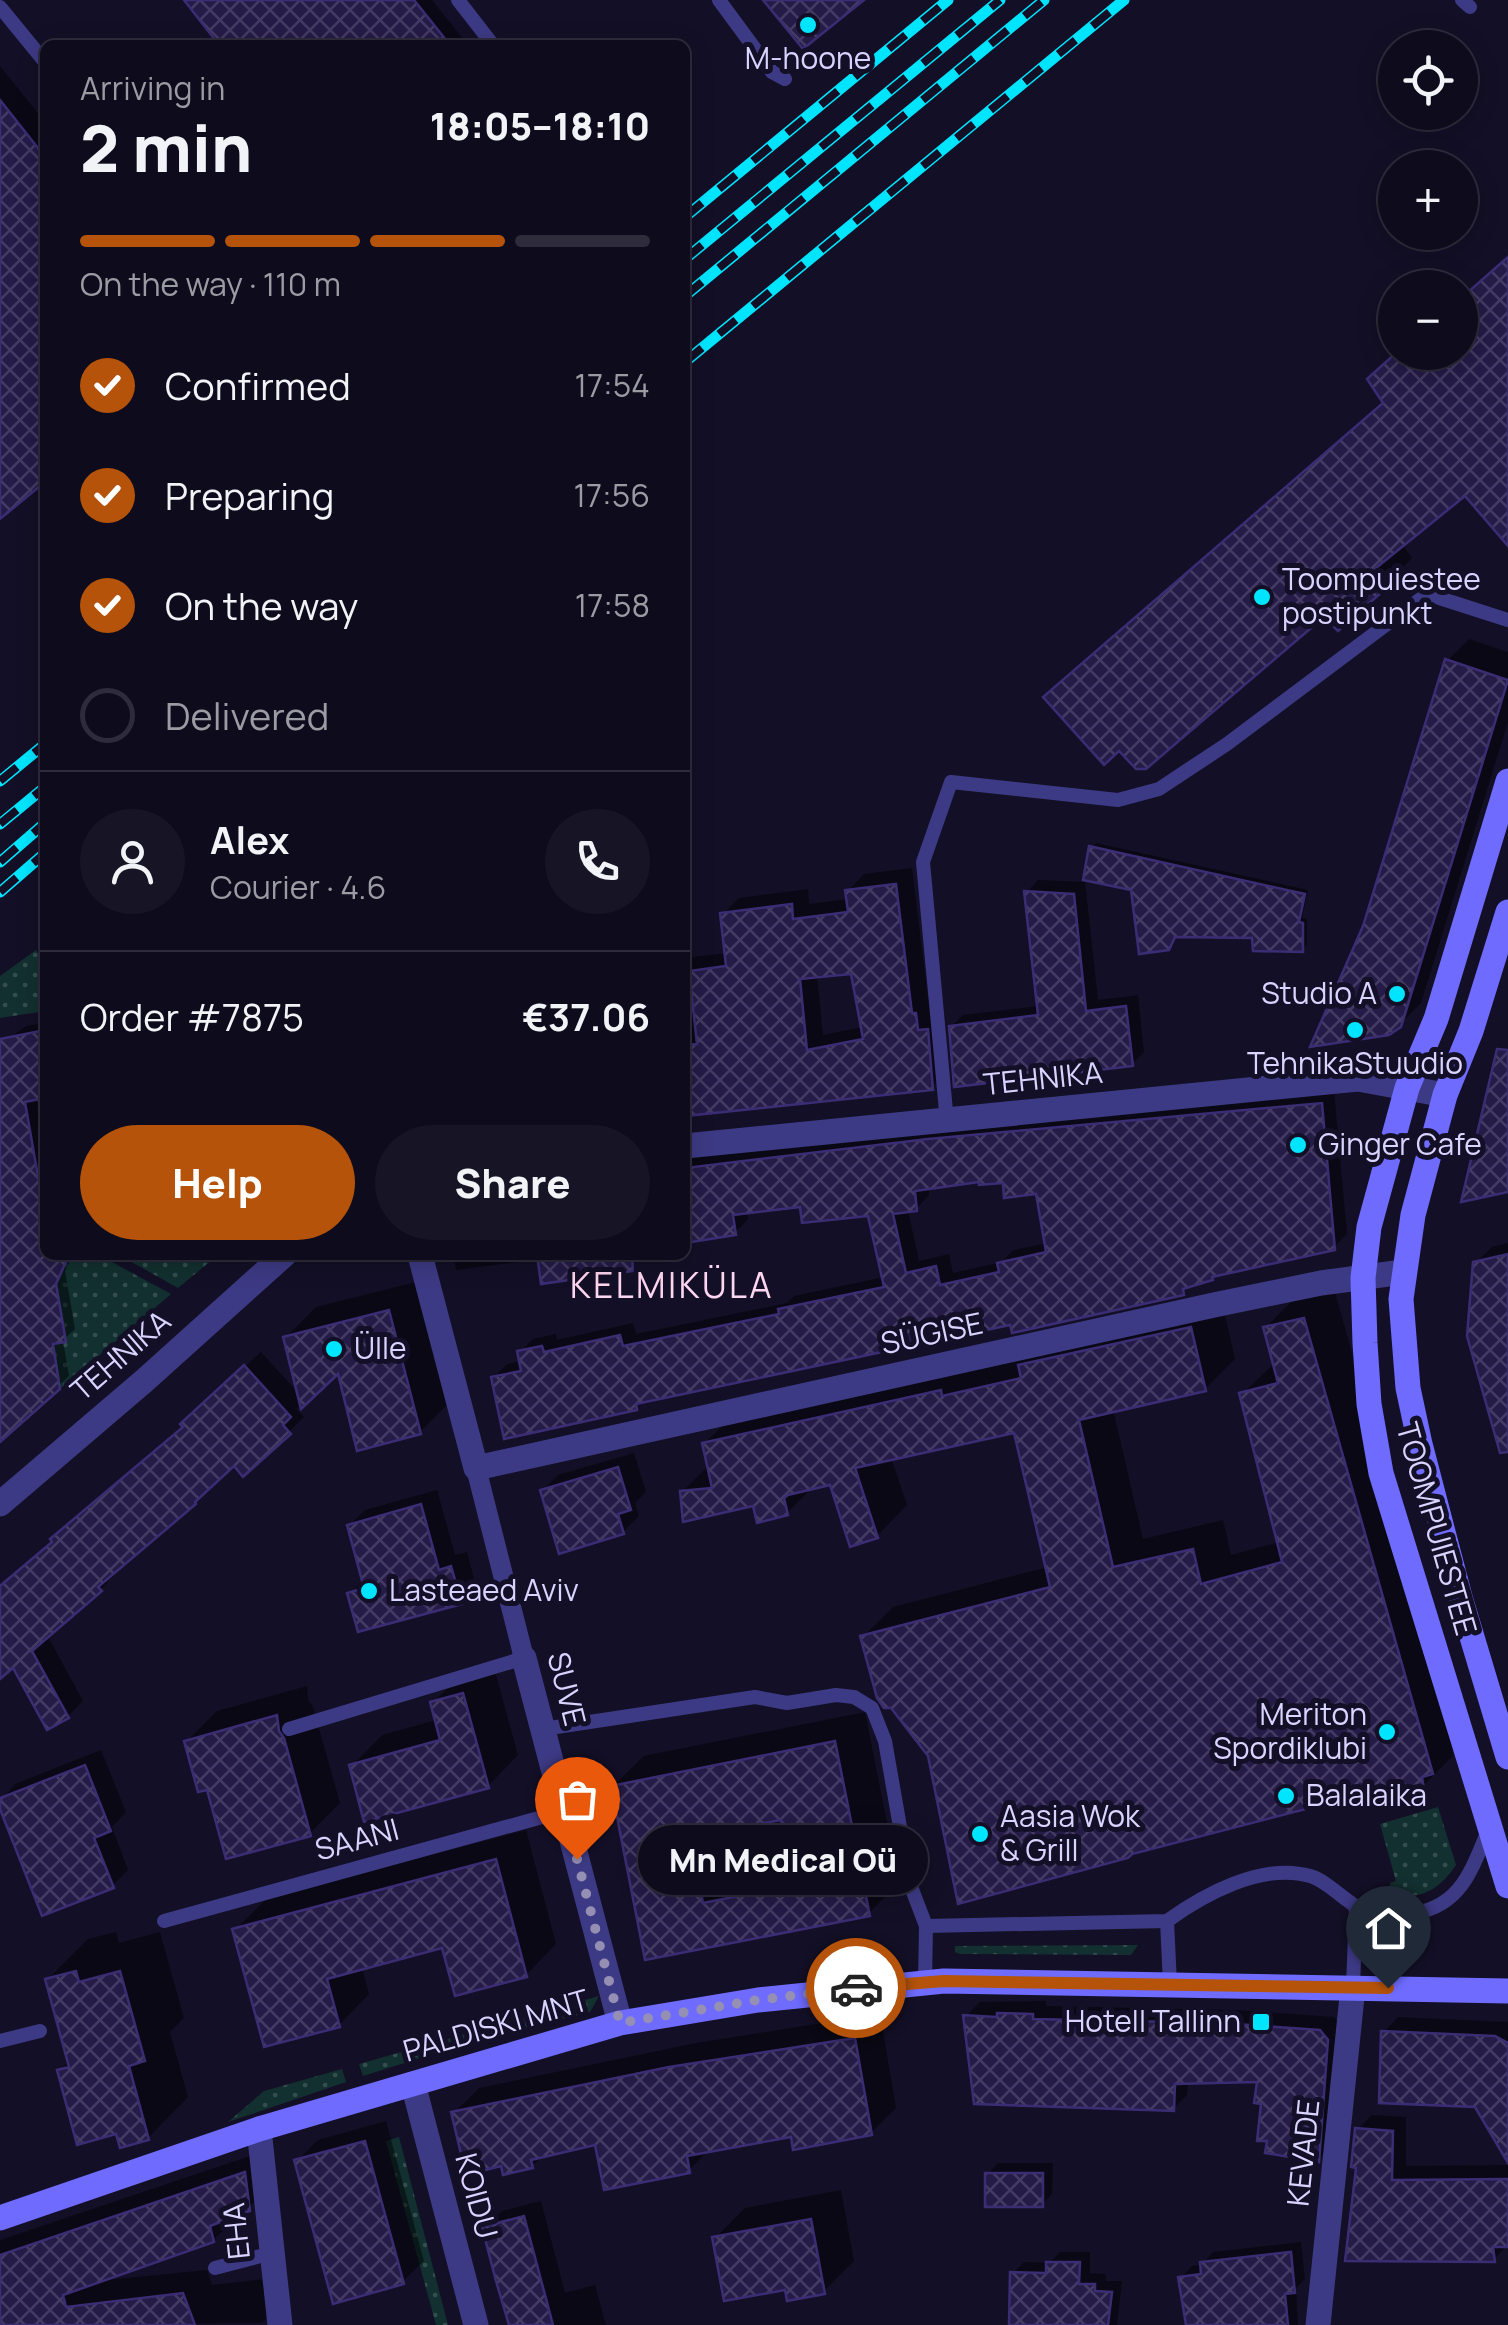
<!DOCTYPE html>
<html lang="en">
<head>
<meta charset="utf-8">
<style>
  body { margin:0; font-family:Manrope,sans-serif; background:#171425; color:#f1f3f6; height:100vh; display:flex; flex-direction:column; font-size:38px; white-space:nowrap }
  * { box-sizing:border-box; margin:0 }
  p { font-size:32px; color:#9b9ba3 }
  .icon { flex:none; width:55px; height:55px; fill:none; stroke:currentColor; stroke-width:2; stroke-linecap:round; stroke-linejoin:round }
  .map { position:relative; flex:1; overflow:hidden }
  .drawer { position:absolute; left:40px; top:40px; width:650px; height:1220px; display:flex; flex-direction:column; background:#0e0b1c; border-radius:15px; box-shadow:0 5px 25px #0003,0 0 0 2px #2e2b3b }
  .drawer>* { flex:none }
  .tools { position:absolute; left:1378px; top:30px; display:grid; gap:20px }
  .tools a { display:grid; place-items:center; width:100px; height:100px; border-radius:50%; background:#0e0b1c; box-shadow:0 5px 25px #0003,0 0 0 2px #2e2b3b; font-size:50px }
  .pin { position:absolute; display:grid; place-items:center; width:85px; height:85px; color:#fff; margin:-102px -42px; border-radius:50% 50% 50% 0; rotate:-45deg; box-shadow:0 0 10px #0007 }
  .pin .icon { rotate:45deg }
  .courier { position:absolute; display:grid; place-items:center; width:100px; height:100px; margin:-50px; border:8px solid #b45309; border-radius:50%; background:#fff; color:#222; box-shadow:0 2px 12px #0007 }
  .bubble { position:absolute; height:70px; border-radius:35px; background:#0e0b1c; box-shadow:0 5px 25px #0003,0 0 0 2px #2e2b3b; font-size:32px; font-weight:800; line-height:70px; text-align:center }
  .summary em { font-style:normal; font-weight:800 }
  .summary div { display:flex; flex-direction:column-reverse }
  .summary { display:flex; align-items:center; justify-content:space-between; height:170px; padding:0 40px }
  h1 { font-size:65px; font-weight:800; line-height:75px }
  .bar { display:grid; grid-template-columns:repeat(4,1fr); gap:15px 10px; align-content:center; height:120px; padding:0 40px }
  .bar i { height:12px; border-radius:8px; background:#2e2b3b }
  .bar .on { background:#b45309 }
  .bar p { grid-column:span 4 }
  .line { display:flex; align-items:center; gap:25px; padding:0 40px; border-top:2px solid #2e2b3b }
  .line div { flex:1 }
  .round { display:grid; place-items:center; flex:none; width:105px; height:105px; border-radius:52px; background:#171425 }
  ol { padding:0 40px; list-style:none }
  li { display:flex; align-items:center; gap:30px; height:110px }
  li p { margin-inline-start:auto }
  li .icon { padding:10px; border-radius:50%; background:#b45309; color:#fff; stroke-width:4 }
  li:last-child { color:#9b9ba3 }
  li i { width:55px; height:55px; border:5px solid #2e2b3b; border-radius:50% }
  .cta { display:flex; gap:20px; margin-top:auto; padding:20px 40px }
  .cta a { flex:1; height:115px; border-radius:60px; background:#b45309; color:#fff; font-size:40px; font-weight:800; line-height:115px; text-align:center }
  .cta a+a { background:#171425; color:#f1f3f6 }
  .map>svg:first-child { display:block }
  .grass { fill:url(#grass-dots) }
  .shadow { fill:#0007; fill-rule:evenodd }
  .building { fill:url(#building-cross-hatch); stroke:#3b2d73; stroke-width:2.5; fill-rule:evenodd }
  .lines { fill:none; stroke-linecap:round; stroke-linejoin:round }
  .service { stroke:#3d3a85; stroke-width:14 }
  .pedestrian { stroke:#3d3a85; stroke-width:20 }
  .minor { stroke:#3d3a85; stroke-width:25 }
  .tertiary { stroke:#3d3a85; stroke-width:25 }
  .secondary { stroke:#6f6bff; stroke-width:25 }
  .rail-casing { stroke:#00e5ff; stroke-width:11 }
  .rail { stroke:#130f26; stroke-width:8; stroke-dasharray:22; stroke-linecap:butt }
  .done { stroke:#948fb3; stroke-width:10; stroke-dasharray:0 18 }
  .route { stroke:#b45309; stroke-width:12 }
  .poi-dot { fill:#00e5ff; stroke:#130f26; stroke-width:4 }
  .labels { text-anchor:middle; stroke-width:10; stroke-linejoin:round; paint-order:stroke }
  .poi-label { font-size:30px; fill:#d9d4ff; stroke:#130f26; text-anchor:start }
  .street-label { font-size:30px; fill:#d9d4ff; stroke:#130f26 }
  .quarter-label { font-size:35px; letter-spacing:2.5px; fill:#ffd6f0; stroke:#130f26 }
</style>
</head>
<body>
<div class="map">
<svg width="1508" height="2325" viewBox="0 0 1508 2325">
  <defs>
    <pattern id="grass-dots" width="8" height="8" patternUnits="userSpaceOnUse" patternTransform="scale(2.5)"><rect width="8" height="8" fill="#12302f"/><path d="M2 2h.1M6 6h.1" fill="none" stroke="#344d4e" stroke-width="1.8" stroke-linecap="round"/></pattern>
    <pattern id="building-cross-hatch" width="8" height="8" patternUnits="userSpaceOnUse" patternTransform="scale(2.5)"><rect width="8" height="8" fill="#241b47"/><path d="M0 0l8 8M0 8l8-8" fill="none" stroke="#433b63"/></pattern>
  </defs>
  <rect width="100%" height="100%" fill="#130f26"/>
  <!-- grass -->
  <g class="grass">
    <path d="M36,950L45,965V1011L0,1018V976Z"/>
    <path d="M65,1255H99L171,1294L60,1389L53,1344V1269Z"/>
    <path d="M119,1255H218L178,1288Z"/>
    <path d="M1438,1807L1456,1865C1439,1890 1422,1899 1392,1896L1390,1883L1396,1881L1380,1824Z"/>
    <path d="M1138,1945L1131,1955L960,1954L955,1952V1946Z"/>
    <path d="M599,1996L590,2012L471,2042L363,2076L359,2064Z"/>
    <path d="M342,2069L346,2082L228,2122L264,2091Z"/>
    <path d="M399,2137L448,2325H436L386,2141Z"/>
  </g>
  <!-- shadow -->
  <g class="shadow">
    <path d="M187,0H432L468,45H222Z"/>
    <path d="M0,66L45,122V479L0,516Z"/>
    <path d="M1508,256V542L1466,493L1402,544L1412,558L1381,589L1325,614L1141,770L1119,747L1047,697L1077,667L1384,401L1460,352V297Z"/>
    <path d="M1469,639L1508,652V722L1421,1003L1399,1025L1365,927L1448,660Z"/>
    <path d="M1096,843L1308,890L1302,918L1307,919V945L1302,949L1255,935H1177L1168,948L1134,888L1092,848Z"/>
    <path d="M912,868L928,998H931L949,1071L932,1087L685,1114V958L727,953L723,914L739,898L808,889L809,904L849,899L848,891L864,874ZM853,971L863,1027L823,1035L817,975Z"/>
    <path d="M1038,880L1085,882L1098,1000L1138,995L1144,1052L1132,1064L951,1027L963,1015L1039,1006L1027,892Z"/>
    <path d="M45,1023V1096L36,1097L45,1149V1255H73L65,1271L75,1329L63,1340L69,1376L0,1439V1045L26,1026Z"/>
    <path d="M1334,1091L1347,1234L1333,1248L1215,1274L1191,1284L1183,1293L1012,1322L643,1400L636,1407L493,1378L507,1364L522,1361L520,1352L533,1339L556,1334L557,1340L633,1323L636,1334L787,1303L794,1296L884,1277L870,1214L802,1205L747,1211L748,1219L735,1233L685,1240V1157ZM981,1179L1005,1180L1038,1192L1047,1243L1013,1250L1002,1262L953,1273L949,1254L919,1261L908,1210L916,1209L929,1195V1186Z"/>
    <path d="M1508,1243V1427L1476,1263L1492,1247Z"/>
    <path d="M454,1255H604L540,1259L456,1270Z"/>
    <path d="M420,1281L450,1402L420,1432L340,1370L296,1409L304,1417L289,1432L234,1463L195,1502L113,1571L115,1574L100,1590L47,1635L83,1701L68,1716L13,1664L0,1676V1587L185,1426L198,1409L261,1352L300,1395L285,1338L316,1307Z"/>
    <path d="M1334,1289L1462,1742L1452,1751L1453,1756L1423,1786L930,1755L892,1705L886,1708L879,1697L863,1637L893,1607L1048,1567L1016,1430L891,1458L907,1505L877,1536L832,1482L813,1487L787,1513L755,1503L682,1492L709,1465L704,1444L734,1414L1221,1298L1235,1359L1205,1389L1113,1409L1143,1539L1223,1520L1231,1555L1280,1542L1242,1394L1275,1363L1265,1328L1295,1298Z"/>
    <path d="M634,1453L646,1492L635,1503L639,1516L623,1532L542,1491L558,1475Z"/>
    <path d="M437,1490L455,1555L467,1552L476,1586L460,1602L350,1594L364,1579L349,1526L365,1510Z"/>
    <path d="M493,1664L518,1755L488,1786L352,1766L382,1735L437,1720L433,1703L463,1672Z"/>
    <path d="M307,1686L308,1700L313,1707L340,1803L309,1834L209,1787L187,1741L217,1711Z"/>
    <path d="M865,1712L899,1883L869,1913L647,1957L613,1786L644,1756ZM783,1817L791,1863L733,1874L724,1828Z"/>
    <path d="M101,1750L126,1812L112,1827L128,1870L112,1886L0,1802L15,1784Z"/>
    <path d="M526,1830L556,1944L526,1975L444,1945L362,1967L369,1994L339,2025L235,1930L266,1899Z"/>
    <path d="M116,1932L119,1943L160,1932L184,2018L170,2032L188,2097L148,2138L118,2131L59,2071L70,2060L47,1980L88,1939Z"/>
    <path d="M1046,2001V2006L1236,2010L1334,2017L1341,2026L1332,2146L1318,2159L1270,2139L1260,2079L1188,2081L1187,2095L1173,2109L966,2016L980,2002Z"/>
    <path d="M880,2014L896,2108L871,2133L793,2134L710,2149L689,2170L597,2142L543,2155L532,2166L503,2163L454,2113L479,2088L696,2043Z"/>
    <path d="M1398,2017L1508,2022V2158L1476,2104L1384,2032Z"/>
    <path d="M1372,2115L1406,2117V2166L1508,2165V2245L1494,2259L1359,2166L1357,2130Z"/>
    <path d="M386,2121L424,2261L402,2282L297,2161L318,2140Z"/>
    <path d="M268,2150L273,2185L213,2240L96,2281L207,2270L212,2285L282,2277L286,2300L262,2323L0,2325V2240Z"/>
    <path d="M998,2163H1053L1052,2194L1042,2204L988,2174Z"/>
    <path d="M841,2190L854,2261L823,2292L787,2287L715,2238L745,2208Z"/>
    <path d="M541,2201L565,2293L595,2285L606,2325H511L485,2228L502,2211Z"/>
    <path d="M1301,2242L1305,2279L1296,2288L1298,2325H1209L1181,2278L1192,2266L1202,2265L1213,2252Z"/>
    <path d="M1060,2252H1090V2273L1106,2274V2281H1122L1117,2325H1017L1013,2273L1024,2262L1049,2263Z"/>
  </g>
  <!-- building -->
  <g class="building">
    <path d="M184,0H414L450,45H219Z"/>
    <path d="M763,0H864L803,49Z"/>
    <path d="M0,100L45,157V482L0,519Z"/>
    <path d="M1508,257V546L1465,496L1371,572L1383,591L1338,631L1324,617L1146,769H1136L1119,751L1104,765L1043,697L1383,403L1367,379L1397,352H1460V299Z"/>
    <path d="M1445,659L1508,680L1401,1027L1389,1035L1310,1047L1363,926Z"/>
    <path d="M1089,846L1305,894L1299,922L1303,923V952L1253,951L1252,938L1175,937L1169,950L1139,954L1131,890L1083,880Z"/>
    <path d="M896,884L912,1013H916L918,1030L928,1029L933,1090L685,1116V1045L697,1044L689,971L726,966L720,913L792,904L793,919L848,912L845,890ZM851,974L863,1039L807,1050L800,979Z"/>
    <path d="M1024,891L1074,894L1086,1011L1126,1006L1133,1066L954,1087L949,1026L1038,1015Z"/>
    <path d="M45,1030V1098L25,1102L45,1216V1255H69L56,1284L66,1342L53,1344L60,1389L0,1442V1039Z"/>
    <path d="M1497,1049L1508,1050V1192L1461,1202Z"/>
    <path d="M1322,1103L1335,1250L1212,1277L1213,1280L1183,1289L1184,1295L1012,1333L1010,1325L636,1404L637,1410L504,1439L491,1377L521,1371L517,1351L542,1346L544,1352L620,1335L623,1346L779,1314L778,1309L884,1287L868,1216L802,1223L800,1207L733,1215L736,1235L685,1243V1168L928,1139ZM979,1182V1185L1003,1183L1004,1198L1036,1194L1046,1252L997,1263L999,1272L940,1285L936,1266L906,1273L893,1214L917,1211L915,1191Z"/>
    <path d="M1508,1254V1452L1500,1453L1467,1336L1473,1262Z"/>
    <path d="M537,1255H632L633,1271L541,1284Z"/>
    <path d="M389,1310L421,1434L357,1451L338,1374L301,1409L283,1337Z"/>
    <path d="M1304,1318L1433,1774L1422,1777L1424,1789L1398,1796L1395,1786L1132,1854L1128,1858L958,1904L928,1756L891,1708H884L877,1698L860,1636L1050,1587L1014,1433L855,1468L878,1538L850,1547L830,1485L788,1495L784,1498L788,1515L757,1523L753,1506L683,1522L680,1491L712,1488L702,1443L941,1390L942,1396L1021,1378L1018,1365L1191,1327L1206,1391L1079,1420L1113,1567L1193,1549L1201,1584L1282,1562L1239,1393L1278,1383L1263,1327Z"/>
    <path d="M244,1365L291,1417L283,1425L291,1434L243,1477L234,1466L195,1502L196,1504L98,1587L102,1591L32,1651L69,1718L47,1730L13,1668L0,1679V1586L52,1542L50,1539L183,1427L180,1424Z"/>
    <path d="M618,1467L631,1510L618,1514L624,1534L559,1554L540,1490Z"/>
    <path d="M421,1504L439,1570L451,1566L462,1604L358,1632L347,1593L364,1588L347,1525Z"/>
    <path d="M463,1693L489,1788L364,1822L349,1765L440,1740L430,1702Z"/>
    <path d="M277,1715L279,1731L284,1738L311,1836L226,1859L207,1790L198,1792L184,1741Z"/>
    <path d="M835,1741L870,1916L645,1960L611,1786ZM781,1820L793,1885L703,1903L690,1837Z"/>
    <path d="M85,1765L111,1831L94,1838L114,1888L42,1916L0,1809V1798Z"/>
    <path d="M496,1859L527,1977L455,1996L442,1948L327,1979L340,2027L264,2047L232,1929Z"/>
    <path d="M76,1971L79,1982L120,1971L145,2061L129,2066L149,2140L120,2148L116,2134L77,2145L57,2070L69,2067L45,1979Z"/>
    <path d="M997,2013L1033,2014V2019L1221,2023L1320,2030L1328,2040L1319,2162L1265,2153L1267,2141H1257L1261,2104L1254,2103L1257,2082L1175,2084L1174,2111L974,2104L963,2015L997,2017Z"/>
    <path d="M1381,2031L1495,2036L1508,2043V2163L1475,2107L1379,2103Z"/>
    <path d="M855,2038L872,2135L793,2150L791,2137L687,2156L690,2173L604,2190L595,2145L531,2160L533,2168L503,2175L501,2166L466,2175L451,2112L669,2067Z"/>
    <path d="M1355,2128L1393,2131L1392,2180L1508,2179V2247H1493L1495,2262L1345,2261L1356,2168L1351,2167Z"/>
    <path d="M365,2141L404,2284L333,2304L294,2160Z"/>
    <path d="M245,2172L250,2211L210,2226L214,2242L63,2295L66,2307L183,2293L195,2325H0V2255Z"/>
    <rect x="985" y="2173" width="58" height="34"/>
    <path d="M524,2216L553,2325H509L496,2281L482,2227Z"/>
    <path d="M811,2219L825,2294L787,2301L785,2290L724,2301L712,2237Z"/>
    <path d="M1291,2252L1295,2293L1285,2294L1288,2325H1186L1178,2277L1201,2274L1200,2262Z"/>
    <path d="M1046,2262H1080L1079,2284H1095V2291L1112,2292L1108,2325H1009L1010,2272L1046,2273Z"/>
  </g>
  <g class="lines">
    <!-- service -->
    <g class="service">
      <path d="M458,0L493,45"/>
      <path d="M719,0L772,72L785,79"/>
      <path d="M1462,0L1470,7"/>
      <path d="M0,7L45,62"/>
      <path d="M947,1122L923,862L951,782L1118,800L1159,789L1227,744L1427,594L1508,620"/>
      <path d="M289,1729L524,1658"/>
      <path d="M543,1729L755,1697L787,1703L836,1695L854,1697L872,1708L885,1741L910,1884L926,1926L925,1982"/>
      <path d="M164,1921L564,1811"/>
      <path d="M1167,1921L1170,1984"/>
      <path d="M926,1926L1167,1921C1203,1895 1262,1862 1310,1876C1328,1881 1344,1901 1361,1909C1377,1918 1387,1917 1405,1915C1460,1909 1470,1874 1489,1828"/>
      <path d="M1353,1987L1356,1907"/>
      <path d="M0,2041L40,2031"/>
      <path d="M215,2268L272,2253"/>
    </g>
    <!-- pedestrian -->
    <path class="pedestrian" d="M476,1468L524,1658"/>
    <!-- minor -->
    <g class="minor">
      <path d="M420,1255L476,1468L1214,1305L1321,1283L1403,1272"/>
      <path d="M524,1658L620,2023"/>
      <path d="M413,2084L476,2325"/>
      <path d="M259,2129L280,2325"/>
      <path d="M1318,2325L1353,1987"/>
    </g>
    <!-- tertiary -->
    <g class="tertiary">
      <path d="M685,1146L1358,1079L1445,1095"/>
      <path d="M0,1504L144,1381L284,1255"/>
    </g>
    <!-- secondary -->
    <g class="secondary">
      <path d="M1508,781L1436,1019L1407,1088L1369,1227L1363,1278L1365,1343L1369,1404L1381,1473L1508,1886"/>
      <path d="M1508,912L1471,1031L1445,1095L1413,1215L1401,1299L1408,1388L1420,1444L1460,1597L1508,1757"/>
      <path d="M0,2218L259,2129L620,2023L758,2000L944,1981L1508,1991"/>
    </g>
    <defs>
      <g id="rail">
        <path d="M685,217L948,0"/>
        <path d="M685,259L1000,0"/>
        <path d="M685,296L1044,0"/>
        <path d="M685,362L1124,0"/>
        <path d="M0,781L45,744"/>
        <path d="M0,824L45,787"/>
        <path d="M0,862L45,823"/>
        <path d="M0,892L45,853"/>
      </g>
    </defs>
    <!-- rail casing -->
    <use href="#rail" class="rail-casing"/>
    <!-- rail -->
    <use href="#rail" class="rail"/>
  </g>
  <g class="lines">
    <!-- done -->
    <path class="done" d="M577,1859L620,2023L758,2000L856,1988"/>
    <!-- route -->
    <path class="route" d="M856,1988L944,1981L1388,1988"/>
  </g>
  <!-- markers -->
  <g class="poi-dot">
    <circle cx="808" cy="25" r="10"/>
    <circle cx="1262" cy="597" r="10"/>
    <circle cx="1397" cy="994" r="10"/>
    <circle cx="1355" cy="1030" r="10"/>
    <circle cx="1298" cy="1145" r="10"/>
    <circle cx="334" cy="1349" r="10"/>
    <circle cx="369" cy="1591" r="10"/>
    <circle cx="1387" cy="1732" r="10"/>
    <circle cx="1286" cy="1796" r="10"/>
    <circle cx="980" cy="1834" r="10"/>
    <rect x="1251" y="2012" width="20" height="20" rx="5"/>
  </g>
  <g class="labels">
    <!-- poi labels -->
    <g class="poi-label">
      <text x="808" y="69" text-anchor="middle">M-hoone</text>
      <text x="1282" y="590">Toompuiestee<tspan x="1282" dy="34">postipunkt</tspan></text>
      <text x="1377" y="1004" text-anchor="end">Studio A</text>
      <text x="1355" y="1074" text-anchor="middle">TehnikaStuudio</text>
      <text x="1318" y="1155">Ginger Cafe</text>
      <text x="354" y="1359">Ülle</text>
      <text x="389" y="1601">Lasteaed Aviv</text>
      <text x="1367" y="1725" text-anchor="end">Meriton<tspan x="1367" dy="34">Spordiklubi</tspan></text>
      <text x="1306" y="1806">Balalaika</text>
      <text x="1000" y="1827">Aasia Wok<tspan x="1000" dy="34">&amp; Grill</tspan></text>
      <text x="1241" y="2032" text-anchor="end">Hotell Tallinn</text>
    </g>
    <!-- street labels -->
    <g class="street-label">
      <text transform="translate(1043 1079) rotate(-6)" y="10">TEHNIKA</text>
      <text transform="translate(932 1334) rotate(-12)" y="10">SÜGISE</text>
      <text transform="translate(121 1356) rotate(-41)" y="10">TEHNIKA</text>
      <text transform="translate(1436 1529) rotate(74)" y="10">TOOMPUIESTEE</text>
      <text transform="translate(566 1689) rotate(76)" y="10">SUVE</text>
      <text transform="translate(357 1840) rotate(-15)" y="10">SAANI</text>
      <text transform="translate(496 2026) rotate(-16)" y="10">PALDISKI MNT</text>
      <text transform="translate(1304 2153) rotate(-84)" y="10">KEVADE</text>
      <text transform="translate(476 2196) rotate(75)" y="10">KOIDU</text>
      <text transform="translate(237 2231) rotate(-96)" y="10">EHA</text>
    </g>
    <!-- quarter labels -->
    <g class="quarter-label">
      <text x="672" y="1298">KELMIKÜLA</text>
    </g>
  </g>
</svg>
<div class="tools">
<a><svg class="icon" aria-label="locate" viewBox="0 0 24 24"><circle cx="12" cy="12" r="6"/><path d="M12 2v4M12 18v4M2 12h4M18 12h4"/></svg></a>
<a>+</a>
<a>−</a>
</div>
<div class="pin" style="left:577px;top:1859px;background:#ea580c"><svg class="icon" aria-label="bag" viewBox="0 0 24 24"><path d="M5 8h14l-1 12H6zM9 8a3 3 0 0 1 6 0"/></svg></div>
<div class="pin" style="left:1388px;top:1988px;background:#1f2937"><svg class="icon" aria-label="home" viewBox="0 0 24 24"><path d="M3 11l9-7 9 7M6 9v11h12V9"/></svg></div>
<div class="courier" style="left:856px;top:1988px"><svg class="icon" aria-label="car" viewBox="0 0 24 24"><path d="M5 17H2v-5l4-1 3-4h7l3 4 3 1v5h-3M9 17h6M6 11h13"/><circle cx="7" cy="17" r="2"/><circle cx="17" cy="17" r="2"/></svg></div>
<div class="bubble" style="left:638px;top:1825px;width:290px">Mn Medical Oü</div>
<section class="drawer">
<div class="summary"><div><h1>2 min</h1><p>Arriving in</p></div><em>18:05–18:10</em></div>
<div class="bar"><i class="on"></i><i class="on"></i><i class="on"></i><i></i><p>On the way · 110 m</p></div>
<ol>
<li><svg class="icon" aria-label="check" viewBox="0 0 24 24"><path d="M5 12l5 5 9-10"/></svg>Confirmed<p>17:54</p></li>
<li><svg class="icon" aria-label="check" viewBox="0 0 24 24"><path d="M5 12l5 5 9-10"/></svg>Preparing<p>17:56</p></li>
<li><svg class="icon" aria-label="check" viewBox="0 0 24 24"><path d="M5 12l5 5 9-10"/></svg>On the way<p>17:58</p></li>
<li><i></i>Delivered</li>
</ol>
<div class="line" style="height:180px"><a class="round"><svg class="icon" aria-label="person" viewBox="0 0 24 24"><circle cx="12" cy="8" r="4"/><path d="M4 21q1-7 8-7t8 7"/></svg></a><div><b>Alex</b><p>Courier · 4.6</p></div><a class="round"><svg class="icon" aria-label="phone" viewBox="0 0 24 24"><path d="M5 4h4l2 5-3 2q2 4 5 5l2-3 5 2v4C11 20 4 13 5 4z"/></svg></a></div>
<div class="line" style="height:130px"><div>Order #7875</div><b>€37.06</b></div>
<div class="cta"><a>Help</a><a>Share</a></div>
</section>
</div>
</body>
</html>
